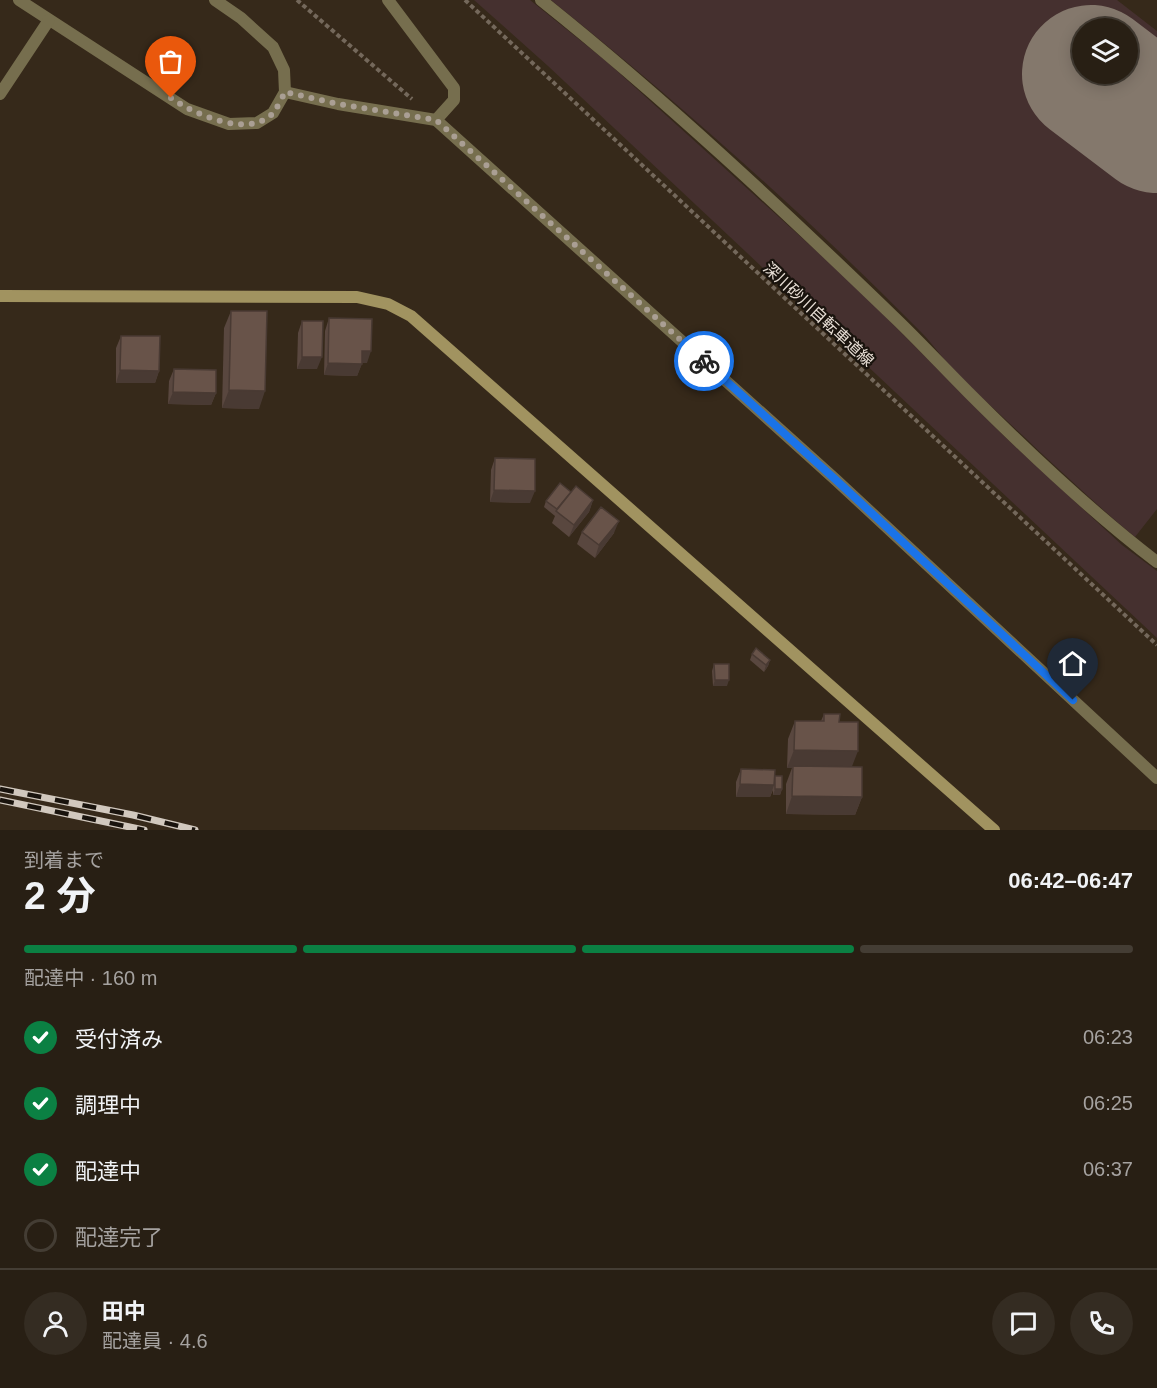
<!DOCTYPE html>
<html lang="ja">
<head>
<meta charset="utf-8">
<style>
  body { margin:0; font-family:Arial,"Noto Sans JP",sans-serif; background:#342c22; color:#f1f3f6; height:100vh; display:flex; flex-direction:column; font-size:22px; white-space:nowrap }
  * { box-sizing:border-box; margin:0 }
  p { font-size:20px; color:#a5a2a0 }
  .icon { flex:none; width:33px; height:33px; fill:none; stroke:currentColor; stroke-width:2; stroke-linecap:round; stroke-linejoin:round }
  .map { position:relative; height:830px; overflow:hidden }
  .details { display:flex; flex-direction:column; background:#281f14; flex:1 }
  .details>* { flex:none }
  .fabs { position:absolute; left:1072px; top:18px; display:grid; gap:12px }
  .fabs a { display:grid; place-items:center; width:66px; height:66px; border-radius:50%; background:#281f14; box-shadow:0 3px 15px #0003,0 0 0 2px #443d34; font-size:30px }
  .pin { position:absolute; display:grid; place-items:center; width:51px; height:51px; color:#fff; margin:-62px -26px; border-radius:50% 50% 50% 0; rotate:-45deg; box-shadow:0 0 6px #0007 }
  .pin .icon { rotate:45deg }
  .courier { position:absolute; display:grid; place-items:center; width:60px; height:60px; margin:-30px; border:4px solid #1a73e8; border-radius:50%; background:#fff; color:#222; box-shadow:0 2px 8px #0007 }
  .summary em { font-style:normal; font-weight:700 }
  .summary div { display:flex; flex-direction:column-reverse }
  .summary { display:flex; align-items:center; justify-content:space-between; height:102px; padding:0 24px }
  h1 { font-size:39px; font-weight:700; line-height:45px }
  .bar { display:grid; grid-template-columns:repeat(4,1fr); gap:9px 6px; align-content:center; height:72px; padding:0 24px }
  .bar i { height:8px; border-radius:4px; background:#443d34 }
  .bar .selected { background:#0b8043 }
  .bar p { grid-column:span 4 }
  .line { display:flex; align-items:center; gap:15px; padding:0 24px; border-top:2px solid #443d34 }
  .line div { flex:1 }
  .round { display:grid; place-items:center; flex:none; width:63px; height:63px; border-radius:32px; background:#342c22 }
  ol { padding:0 24px; list-style:none }
  li { display:flex; align-items:center; gap:18px; height:66px }
  li p { margin-inline-start:auto }
  li .icon { padding:6px; border-radius:50%; background:#0b8043; color:#fff; stroke-width:4 }
  li:last-child { color:#a5a2a0 }
  li i { width:33px; height:33px; border:3px solid #443d34; border-radius:50% }
  .map>svg:first-child { display:block }
  .green { fill:#45302f; fill-rule:evenodd }
  .lines { fill:none; stroke-linecap:round; stroke-linejoin:round }
  .runway { stroke:#84786c; stroke-width:138 }
  .path { stroke:#74685b; stroke-width:4; stroke-dasharray:4.5 3; stroke-linecap:butt }
  .lane { stroke:#766e4e; stroke-width:12 }
  .street { stroke:#766e4e; stroke-width:12 }
  .secondary { stroke:#a19360; stroke-width:12 }
  .rail-casing { stroke:#d1c8be; stroke-width:7 }
  .rail { stroke:#19130d; stroke-width:4.5; stroke-dasharray:14; stroke-linecap:butt }
  .wall { fill:#59473f }
  .shaded-wall { fill:#493a33 }
  .building { fill:#685349; stroke:#493a33; stroke-width:1.5 }
  .done { stroke:#aa9f94; stroke-width:6; stroke-dasharray:0 10.8 }
  .route { stroke:#1a73e8; stroke-width:8 }
  .labels { text-anchor:middle; stroke-width:4.5; stroke-linejoin:round; paint-order:stroke }
  .street-label { font-size:16px; fill:#e8dfd6; stroke:#19130d }
</style>
</head>
<body>
<div class="map">
<svg width="1157" height="830" viewBox="0 0 1157 830">
  <rect width="100%" height="100%" fill="#36291a"/>
  <!-- green -->
  <g class="green">
    <path d="M474,0H530L606,61L853,284L1005,437L1122,545L1157,571V638L548,66Z"/>
    <path d="M551,0H1117L1157,31V509L1135,537C1102,510 1072,481 1040,452C1011,424 980,397 952,368C939,354 929,339 916,327C801,211 678,102 551,0ZM1083,28H1128V74H1083Z"/>
  </g>
  <g class="lines">
    <!-- runway -->
    <path class="runway" d="M1091,74L1157,124"/>
    <!-- path -->
    <g class="path">
      <path d="M297,0L412,99"/>
      <path d="M465,0L1157,645"/>
    </g>
    <!-- lane -->
    <g class="lane">
      <path d="M388,0L454,88V100L436,120"/>
      <path d="M541,0C665,99 781,208 895,318C920,342 944,368 968,392C1028,452 1090,511 1157,562"/>
      <path d="M285,92L338,104L436,120L836,480L1157,778"/>
    </g>
    <!-- street -->
    <g class="street">
      <path d="M19,0L187,109L229,124L257,123L273,113L285,92L284,70L273,47L241,18L215,0"/>
      <path d="M0,94L49,20"/>
    </g>
    <!-- secondary -->
    <path class="secondary" d="M0,296L357,297L388,304L411,316L994,830"/>
    <defs>
      <g id="rail">
        <path d="M0,789L133,815L195,830"/>
        <path d="M0,800L144,830"/>
      </g>
    </defs>
    <!-- rail casing -->
    <use href="#rail" class="rail-casing"/>
    <!-- rail -->
    <use href="#rail" class="rail"/>
  </g>
  <!-- wall -->
  <g class="wall">
    <path d="M231,311L259,409L222,408L224,328Z"/>
    <path d="M329,318L367,363H362L357,376L324,375L325,331Z"/>
    <path d="M302,321L317,369H297L298,333Z"/>
    <path d="M121,336L159,371L155,383H116V348Z"/>
    <path d="M174,369L216,393L211,405L168,404L169,381Z"/>
    <path d="M495,458L530,503L490,502L491,470Z"/>
    <path d="M571,492L593,500L589,512L569,537L552,523L555,516L544,507L546,501Z"/>
    <path d="M582,532L614,533L595,558L577,544Z"/>
    <path d="M752,654L770,660L768,666L764,672L750,660Z"/>
    <path d="M714,664L727,686H713L712,671Z"/>
    <path d="M824,714L839,722L852,767L862,797L855,815L786,814V784L792,768H787L788,739L795,721H821Z"/>
    <path d="M741,769L775,778L782,789L780,795H773V790L770,797H736V782Z"/>
  </g>
  <!-- shaded-wall -->
  <g class="shaded-wall">
    <path d="M362,351H371L367,363H357Z"/>
    <path d="M302,357H322L317,369H297Z"/>
    <path d="M328,363L362,364L357,376L324,375Z"/>
    <path d="M120,370L159,371L155,383H116Z"/>
    <path d="M229,390L265,391L259,409L222,408Z"/>
    <path d="M173,392L216,393L211,405L168,404Z"/>
    <path d="M494,490L535,491L530,503L490,502Z"/>
    <path d="M593,500L589,512L569,537L574,525Z"/>
    <path d="M619,521L614,533L595,558L599,545Z"/>
    <path d="M770,660L768,666L764,672L766,665Z"/>
    <path d="M715,680H729L727,686H713Z"/>
    <path d="M794,750L858,751L851,769L793,766L792,768H787Z"/>
    <path d="M740,784L774,785L770,797H736Z"/>
    <path d="M775,789H782L780,795H773Z"/>
    <path d="M792,796L862,797L855,815L786,814Z"/>
  </g>
  <!-- building -->
  <g class="building">
    <path d="M231,311H267L265,391L229,390Z"/>
    <path d="M329,318L372,319L371,351H362V364L328,363Z"/>
    <path d="M302,321H323L322,357H302Z"/>
    <path d="M121,336H160L159,371L120,370Z"/>
    <path d="M174,369L216,370V393L173,392Z"/>
    <path d="M495,458L535,459V491L494,490Z"/>
    <path d="M560,483L571,492L557,509L546,501Z"/>
    <path d="M576,486L593,500L574,525L556,511Z"/>
    <path d="M601,507L619,521L599,545L582,532Z"/>
    <path d="M756,648L770,660L766,665L752,654Z"/>
    <path d="M714,664H729V680H715Z"/>
    <path d="M824,714H840L839,722H858V751L794,750L795,721H824Z"/>
    <path d="M793,766L862,767V797L792,796Z"/>
    <path d="M741,769L775,770L774,785L740,784Z"/>
    <rect x="775" y="776" width="7" height="13"/>
  </g>
  <g class="lines">
    <!-- done -->
    <path class="done" d="M171,98C194,114 250,140 274,112C278,106 282,98 285,92L338,104L436,120L704,361"/>
    <!-- route -->
    <path class="route" d="M704,361L836,480L1073,700"/>
  </g>
  <g class="labels">
    <!-- street labels -->
    <g class="street-label">
      <text transform="translate(819 314) rotate(43)" y="6">深川砂川自転車道線</text>
    </g>
  </g>
</svg>
<div class="fabs">
<a><svg class="icon" aria-label="layers" viewBox="0 0 24 24"><path d="M12 4l9 5-9 5-9-5zM3 14l9 5 9-5"/></svg></a>
</div>
<div class="pin" style="left:171px;top:98px;background:#ea580c"><svg class="icon" aria-label="bag" viewBox="0 0 24 24"><path d="M5 8h14l-1 12H6zM9 8a3 3 0 0 1 6 0"/></svg></div>
<div class="pin" style="left:1073px;top:700px;background:#1f2937"><svg class="icon" aria-label="home" viewBox="0 0 24 24"><path d="M3 11l9-7 9 7M6 9v11h12V9"/></svg></div>
<div class="courier" style="left:704px;top:361px"><svg class="icon" aria-label="bike" viewBox="0 0 24 24"><circle cx="6" cy="16" r="4"/><circle cx="18" cy="16" r="4"/><path d="M6 16l4-8h5l3 8M10 8l3 8H6M13 5h3"/></svg></div>
</div>
<section class="details">
<div class="summary"><div><h1>2 分</h1><p>到着まで</p></div><em>06:42–06:47</em></div>
<div class="bar"><i class="selected"></i><i class="selected"></i><i class="selected"></i><i></i><p>配達中 · 160 m</p></div>
<ol>
<li><svg class="icon" aria-label="check" viewBox="0 0 24 24"><path d="M5 12l5 5 9-10"/></svg>受付済み<p>06:23</p></li>
<li><svg class="icon" aria-label="check" viewBox="0 0 24 24"><path d="M5 12l5 5 9-10"/></svg>調理中<p>06:25</p></li>
<li><svg class="icon" aria-label="check" viewBox="0 0 24 24"><path d="M5 12l5 5 9-10"/></svg>配達中<p>06:37</p></li>
<li><i></i>配達完了</li>
</ol>
<div class="line" style="height:108px"><a class="round"><svg class="icon" aria-label="person" viewBox="0 0 24 24"><circle cx="12" cy="8" r="4"/><path d="M4 21q1-7 8-7t8 7"/></svg></a><div><b>田中</b><p>配達員 · 4.6</p></div><a class="round"><svg class="icon" aria-label="chat" viewBox="0 0 24 24"><path d="M4 5h16v11H9l-5 4z"/></svg></a><a class="round"><svg class="icon" aria-label="phone" viewBox="0 0 24 24"><path d="M5 4h4l2 5-3 2q2 4 5 5l2-3 5 2v4C11 20 4 13 5 4z"/></svg></a></div>
</section>
</body>
</html>
